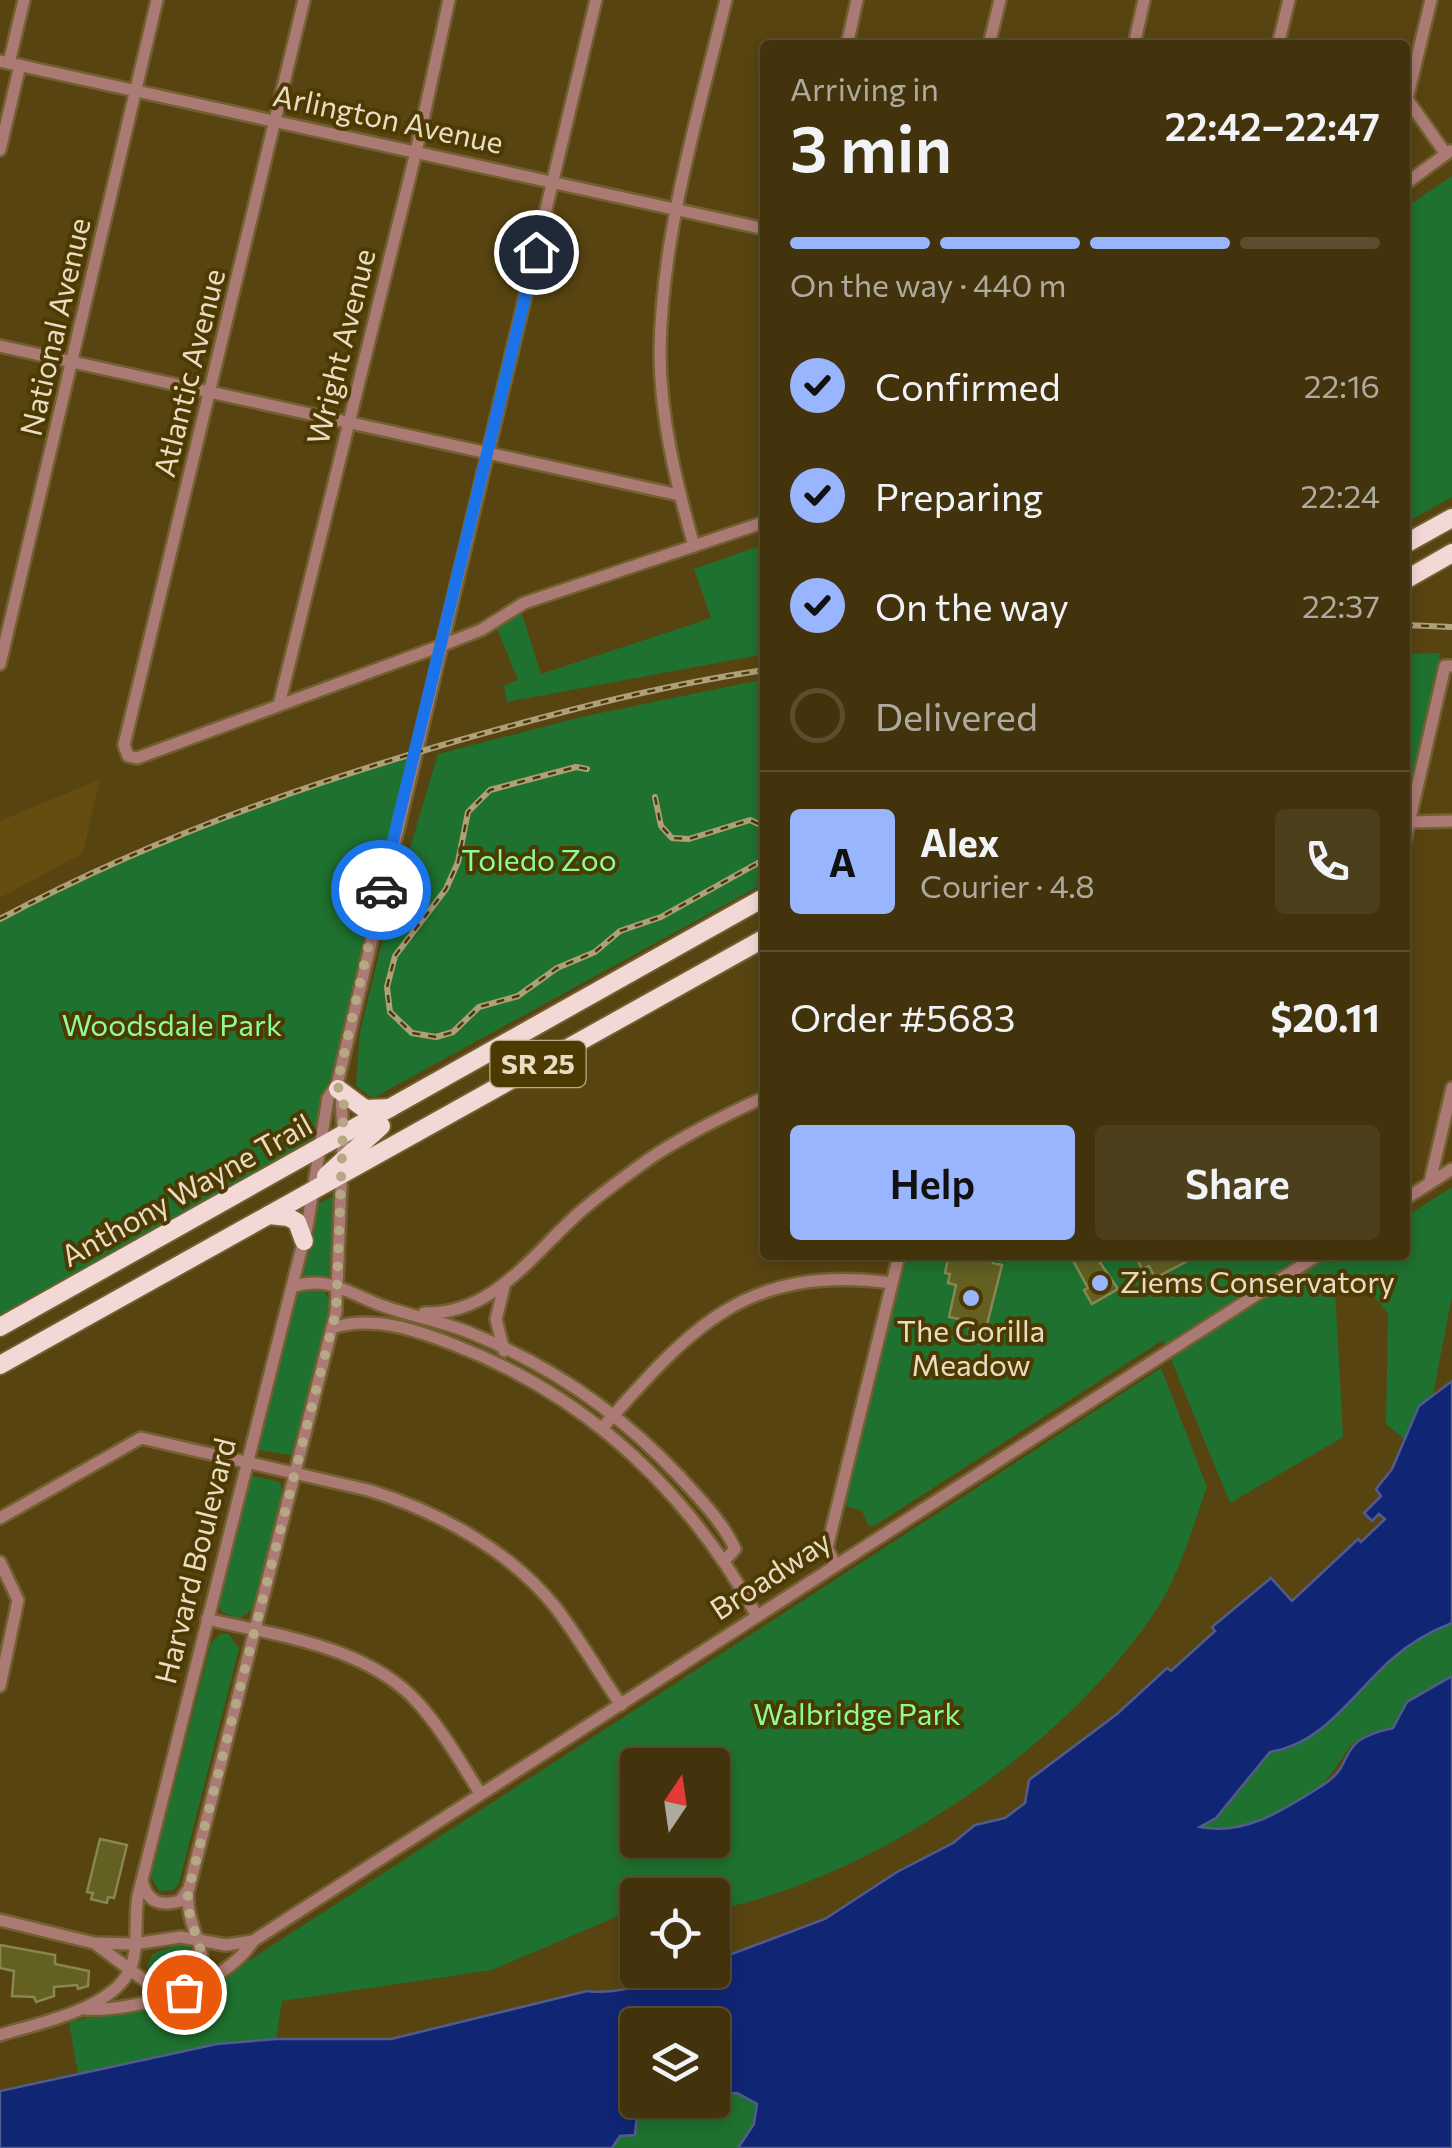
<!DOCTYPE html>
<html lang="en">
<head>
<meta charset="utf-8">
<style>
  body { margin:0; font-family:Commissioner,sans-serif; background:#4c3f1b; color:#f1f3f6; height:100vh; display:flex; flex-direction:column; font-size:38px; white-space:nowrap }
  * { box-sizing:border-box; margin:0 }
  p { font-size:32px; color:#aeaa9d }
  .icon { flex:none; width:55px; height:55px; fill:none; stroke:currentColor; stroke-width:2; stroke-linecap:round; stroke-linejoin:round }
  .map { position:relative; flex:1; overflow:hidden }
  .panel { position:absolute; left:760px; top:40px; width:650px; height:1220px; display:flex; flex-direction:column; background:#42330d; border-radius:10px; box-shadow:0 5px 15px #0003,0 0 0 2px #5a4e2e }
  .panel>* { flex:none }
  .needle { width:65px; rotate:13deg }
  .controls { position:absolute; left:620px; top:1748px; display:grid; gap:20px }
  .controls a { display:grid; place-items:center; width:110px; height:110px; border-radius:10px; background:#42330d; box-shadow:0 5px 15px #0003,0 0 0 2px #5a4e2e; font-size:50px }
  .pin { position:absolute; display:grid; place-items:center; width:85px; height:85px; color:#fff; margin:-42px; border:5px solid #fff; border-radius:50%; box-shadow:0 2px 10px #0007 }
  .courier { position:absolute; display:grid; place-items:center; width:100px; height:100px; margin:-50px; border:8px solid #1a73e8; border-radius:50%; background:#fff; color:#222; box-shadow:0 2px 12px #0007 }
  .summary em { font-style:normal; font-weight:600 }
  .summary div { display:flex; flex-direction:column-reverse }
  .summary { display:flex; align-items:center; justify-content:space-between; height:170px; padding:0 30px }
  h1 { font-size:65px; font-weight:600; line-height:75px }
  .bar { display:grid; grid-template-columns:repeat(4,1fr); gap:15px 10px; align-content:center; height:120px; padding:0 30px }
  .bar i { height:12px; border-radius:8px; background:#5a4e2e }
  .bar .selected { background:#98b5fd }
  .bar p { grid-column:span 4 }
  .line { display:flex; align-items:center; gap:25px; padding:0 30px; border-top:2px solid #5a4e2e }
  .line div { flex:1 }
  .round { display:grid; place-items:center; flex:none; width:105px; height:105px; border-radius:10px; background:#4c3f1b }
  ol { padding:0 30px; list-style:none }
  li { display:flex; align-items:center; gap:30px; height:110px }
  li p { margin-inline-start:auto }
  li .icon { padding:10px; border-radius:50%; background:#98b5fd; color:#111; stroke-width:4 }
  li:last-child { color:#aeaa9d }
  li i { width:55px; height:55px; border:5px solid #5a4e2e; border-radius:50% }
  .primary-button { display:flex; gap:20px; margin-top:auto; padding:20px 30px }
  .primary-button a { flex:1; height:115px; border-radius:10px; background:#98b5fd; color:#111; font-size:40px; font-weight:600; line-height:115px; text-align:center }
  .primary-button a+a { background:#4c3f1b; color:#f1f3f6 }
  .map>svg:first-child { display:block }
  .built { fill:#644d0f }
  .green { fill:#1f712f; fill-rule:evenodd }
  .water { fill:#112575; stroke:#525c8c; stroke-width:2.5 }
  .building { fill:#636022; stroke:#888653; stroke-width:2.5 }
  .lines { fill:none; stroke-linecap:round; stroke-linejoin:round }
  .minor-casing { stroke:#726031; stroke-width:16 }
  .highway-casing { stroke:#726031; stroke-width:22 }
  .minor { stroke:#ab7a74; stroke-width:11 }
  .highway { stroke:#f2d9d6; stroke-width:18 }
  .rail-casing { stroke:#afa07c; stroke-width:6 }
  .rail { stroke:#4d3a03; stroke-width:2.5; stroke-dasharray:8; stroke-linecap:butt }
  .done { stroke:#b6a785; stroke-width:10; stroke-dasharray:0 18 }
  .route { stroke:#1a73e8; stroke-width:12 }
  .poi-dot { fill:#98b5fd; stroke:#4d3a03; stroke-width:4 }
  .labels { text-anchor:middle; stroke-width:8; stroke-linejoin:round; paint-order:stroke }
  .shield { fill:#4d3a03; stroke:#baac89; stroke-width:2.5 }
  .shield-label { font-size:28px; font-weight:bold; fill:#e8ddc3 }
  .street-label { font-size:30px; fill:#e8ddc3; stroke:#4d3a03 }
  .park-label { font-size:30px; fill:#8cfc99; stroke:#4d3a03 }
  .poi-label { font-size:30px; fill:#e8ddc3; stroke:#4d3a03; text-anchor:start }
</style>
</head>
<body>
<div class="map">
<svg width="1452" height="2148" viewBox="0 0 1452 2148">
  <rect width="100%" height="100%" fill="#584411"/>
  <!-- built -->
  <path class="built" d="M100,779L83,853L0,898V821Z"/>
  <!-- green -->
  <g class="green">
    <path d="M1452,176V497L1405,523V208Z"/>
    <path d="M765,544V654L507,702L504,686L518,680L496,626L522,614L541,674L711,618L694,569Z"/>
    <path d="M1441,653L1405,808V654Z"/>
    <path d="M765,679V883L373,1098L356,1086L360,1032L397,881L402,875L438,754L581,717Z"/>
    <path d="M414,754L318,1148L0,1327V919C134,853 271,797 414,754Z"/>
    <path d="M1452,1187V1296L1433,1395L1419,1406L1406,1441L1386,1424L1388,1314L1364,1283L1335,1288L1343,1437L1230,1503L1163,1340L874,1526L868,1525L862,1511L843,1505L906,1255H1315L1334,1263L1347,1255H1405V1217Z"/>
    <path d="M334,1196L332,1276L303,1277L318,1204Z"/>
    <path d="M303,1288H321L330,1300V1309L295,1450L290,1455L260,1450L258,1444L294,1295Z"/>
    <path d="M1161,1368L1207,1487C1193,1526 1180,1573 1158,1607C1068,1746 881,1873 721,1909H713L712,1895H638L637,1908L492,1970L282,2001L276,2039L217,2044L78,2074L69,2022L196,1995ZM638,1765H712V1840H638Z"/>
    <path d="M253,1476L280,1482L283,1496L254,1608L239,1619L222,1612L217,1599L246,1484Z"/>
    <path d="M1452,1623V1676L1407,1702L1393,1728L1369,1733L1351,1745L1324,1784L1275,1813L1239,1828L1198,1827L1216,1818L1270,1752C1324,1744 1354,1692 1392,1659C1409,1644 1431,1631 1452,1623Z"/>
    <path d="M221,1634H229L239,1649L179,1883L174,1890L159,1891L151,1876L211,1643Z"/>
    <path d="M178,1944L187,1945L196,1955L194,1975L165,1985L151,1979L147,1966L153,1954Z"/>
    <path d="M724,2092L748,2097L757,2104L758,2115L738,2148H612C615,2133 633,2128 637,2114L687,2100H712L713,2094Z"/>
  </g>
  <!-- water -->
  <path class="water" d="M1452,1381V1623C1431,1631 1409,1644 1392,1659C1354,1692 1324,1744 1270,1752L1216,1818L1200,1827C1246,1836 1285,1809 1323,1785C1359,1762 1332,1741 1393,1728L1407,1702L1452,1676V2148H738L754,2124L757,2104L737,2093L713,2094L712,2025H638V2100H687L637,2114L635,2135L620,2136L612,2148H0V2091L217,2044L276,2039H391L587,1991C630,1997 669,1970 712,1970L713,1961L825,1919L897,1872L953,1843L975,1825L1005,1818L1025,1803L1029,1780L1117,1714L1167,1668L1171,1671L1215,1631L1212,1627L1271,1578L1292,1601L1358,1539L1361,1542L1385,1519L1379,1514L1372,1521L1364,1513L1381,1496L1376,1489L1392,1469L1419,1406Z"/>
  <!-- building -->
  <g class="building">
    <path d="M949,1255H995L993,1263L1002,1265L982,1344L969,1341V1321L949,1317L956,1285L948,1283L950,1274L945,1273Z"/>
    <path d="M1070,1255H1095L1118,1289L1092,1304L1084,1290L1088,1288Z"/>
    <path d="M1135,1255H1199L1159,1276H1154L1149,1266L1142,1269Z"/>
    <path d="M100,1839L127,1845L114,1898L108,1897L107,1903L91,1899L93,1893L87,1892Z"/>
    <path d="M0,1945L55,1955V1964L89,1971L88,1986L78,1989L77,1985L54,1987V1996L36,2002L34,1997L12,1996L14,1971L0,1968Z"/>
  </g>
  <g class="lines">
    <defs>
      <g id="minor">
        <path d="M304,0L124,745L128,756L137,758L440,646L481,630L524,603L765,522"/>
        <path d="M1431,0L1407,99L1446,154"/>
        <path d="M847,45L857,0"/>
        <path d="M989,45L1000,0"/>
        <path d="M1134,45L1144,0"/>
        <path d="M1278,45L1289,0"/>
        <path d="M0,61L765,229"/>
        <path d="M9,63L24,0"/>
        <path d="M0,150L20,65"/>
        <path d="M1405,184L1450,151"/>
        <path d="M0,346L679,495"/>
        <path d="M694,546C676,483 660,417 660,351C662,232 698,115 726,0"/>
        <path d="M0,664L157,0"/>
        <path d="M279,705L416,152L449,0"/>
        <path d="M1409,822L1452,821"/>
        <path d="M1405,840L1445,666H1452"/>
        <path d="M1430,1182L1452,1088"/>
        <path d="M1405,1199L1452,1169"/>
        <path d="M292,1287C329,1274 352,1296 386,1307C415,1317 445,1322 473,1334C552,1366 621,1414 679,1476C699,1498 723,1522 735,1549L725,1560"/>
        <path d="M504,1287L496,1319L504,1351"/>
        <path d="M424,1313C494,1315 534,1252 581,1211C603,1192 627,1175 649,1159C686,1134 725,1115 765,1097"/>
        <path d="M332,1328C374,1315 417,1330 457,1346C591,1398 688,1492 757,1616"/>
        <path d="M603,1427C692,1326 747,1264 892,1283"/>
        <path d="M0,1518L141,1438L368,1490C437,1511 510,1550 556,1608C579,1638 599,1673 621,1705"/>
        <path d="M0,1562L18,1600L0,1686"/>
        <path d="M835,1564L827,1548L899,1255"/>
        <path d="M207,1619C278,1636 368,1646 419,1704C443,1731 461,1763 480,1793"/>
        <path d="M143,1884C148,1903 162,1906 180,1901L188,1890"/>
        <path d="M0,1920L94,1943L134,1944L181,1937L226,1945L253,1941L1318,1255"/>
        <path d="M97,1945L148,1983L173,1993"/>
        <path d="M199,1985C212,1952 185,1927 188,1892L336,1312L343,1137L341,1094"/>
        <path d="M85,2009C136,2012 225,1986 253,1941"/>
        <path d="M0,2035C38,2023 115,2009 131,1967C139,1946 134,1918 138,1896L307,1227L328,1098L337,1085L596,0"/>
      </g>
      <g id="highway">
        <path d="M1405,544L1452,518"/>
        <path d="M1405,580L1452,553"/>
        <path d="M338,1089L365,1109L390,1108"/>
        <path d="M326,1176L381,1126"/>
        <path d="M269,1215L288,1217L297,1222L304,1241"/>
        <path d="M0,1327L765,897"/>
        <path d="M0,1365L765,938"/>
      </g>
    </defs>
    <!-- minor casing -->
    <use href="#minor" class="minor-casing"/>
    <!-- highway casing -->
    <use href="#highway" class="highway-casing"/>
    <!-- minor -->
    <use href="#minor" class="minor"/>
    <!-- highway -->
    <use href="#highway" class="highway"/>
    <defs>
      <g id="rail">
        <path d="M1405,625L1452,627"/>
        <path d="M587,769L576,767L490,790L468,812L458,862L446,889L395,956L387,987L390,1012L412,1033L436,1037L453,1032L479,1007L518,996L557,968L595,952L620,931L661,917L765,859"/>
        <path d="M655,797L661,826L672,838L689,839L750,820L765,827"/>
        <path d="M0,919C140,844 293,788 446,744C552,714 656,686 765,670"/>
      </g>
    </defs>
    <!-- rail casing -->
    <use href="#rail" class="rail-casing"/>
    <!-- rail -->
    <use href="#rail" class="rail"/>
  </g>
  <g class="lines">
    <!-- done -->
    <path class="done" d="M184,1992L199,1985C212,1952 185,1927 188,1892L336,1312L344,1100L337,1085L381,890"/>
    <!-- route -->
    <path class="route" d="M381,890L536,252"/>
  </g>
  <!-- markers -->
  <g class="poi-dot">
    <circle cx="1100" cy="1283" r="10"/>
    <circle cx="971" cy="1298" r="10"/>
  </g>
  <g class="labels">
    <!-- shield labels -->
    <rect class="shield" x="490.5" y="1041" width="95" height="46" rx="8"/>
    <g class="shield-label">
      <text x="538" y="1074">SR 25</text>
    </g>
    <!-- street labels -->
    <g class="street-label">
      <text transform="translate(388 120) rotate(12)" y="10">Arlington Avenue</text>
      <text transform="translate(56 327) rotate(-77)" y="10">National Avenue</text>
      <text transform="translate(342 347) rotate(-76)" y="10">Wright Avenue</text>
      <text transform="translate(190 373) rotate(-76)" y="10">Atlantic Avenue</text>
      <text transform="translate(187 1191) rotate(-29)" y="10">Anthony Wayne Trail</text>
      <text transform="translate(196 1561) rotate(-76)" y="10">Harvard Boulevard</text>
      <text transform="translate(771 1576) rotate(-33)" y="10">Broadway</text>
    </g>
    <!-- park labels -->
    <g class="park-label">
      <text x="539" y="871">Toledo Zoo</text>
      <text x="172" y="1036">Woodsdale Park</text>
      <text x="857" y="1725">Walbridge Park</text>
    </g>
    <!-- poi labels -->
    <g class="poi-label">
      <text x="1120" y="1293">Ziems Conservatory</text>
      <text x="971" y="1342" text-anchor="middle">The Gorilla<tspan x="971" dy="34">Meadow</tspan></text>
    </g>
  </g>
</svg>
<div class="controls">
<a><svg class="needle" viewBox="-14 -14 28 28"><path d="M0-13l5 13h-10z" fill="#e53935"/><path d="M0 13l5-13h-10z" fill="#aeaa9d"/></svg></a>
<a><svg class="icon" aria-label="locate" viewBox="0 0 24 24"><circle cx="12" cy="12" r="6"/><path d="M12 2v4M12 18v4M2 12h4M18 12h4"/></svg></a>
<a><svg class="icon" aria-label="layers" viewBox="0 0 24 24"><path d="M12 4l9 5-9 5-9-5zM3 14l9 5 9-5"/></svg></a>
</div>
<div class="pin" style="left:184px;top:1992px;background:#ea580c"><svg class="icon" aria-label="bag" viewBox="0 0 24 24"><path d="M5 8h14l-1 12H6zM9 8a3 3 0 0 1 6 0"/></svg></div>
<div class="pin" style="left:536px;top:252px;background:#1f2937"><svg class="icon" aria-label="home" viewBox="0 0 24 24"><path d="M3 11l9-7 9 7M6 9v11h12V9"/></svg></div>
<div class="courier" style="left:381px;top:890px"><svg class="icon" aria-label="car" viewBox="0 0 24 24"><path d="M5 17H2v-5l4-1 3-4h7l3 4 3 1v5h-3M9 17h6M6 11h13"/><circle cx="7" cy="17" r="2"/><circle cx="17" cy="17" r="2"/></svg></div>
<section class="panel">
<div class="summary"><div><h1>3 min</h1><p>Arriving in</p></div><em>22:42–22:47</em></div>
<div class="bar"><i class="selected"></i><i class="selected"></i><i class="selected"></i><i></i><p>On the way · 440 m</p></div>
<ol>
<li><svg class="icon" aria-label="check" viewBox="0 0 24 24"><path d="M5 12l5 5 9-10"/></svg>Confirmed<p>22:16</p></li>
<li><svg class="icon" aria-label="check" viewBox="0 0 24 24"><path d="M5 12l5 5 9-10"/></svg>Preparing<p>22:24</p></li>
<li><svg class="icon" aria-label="check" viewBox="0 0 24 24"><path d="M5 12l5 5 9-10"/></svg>On the way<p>22:37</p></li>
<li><i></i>Delivered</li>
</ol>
<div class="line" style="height:180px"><b class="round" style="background:#98b5fd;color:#111">A</b><div><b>Alex</b><p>Courier · 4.8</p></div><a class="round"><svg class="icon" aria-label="phone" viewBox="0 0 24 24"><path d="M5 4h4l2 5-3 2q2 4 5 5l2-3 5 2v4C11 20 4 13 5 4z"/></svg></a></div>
<div class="line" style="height:130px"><div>Order #5683</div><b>$20.11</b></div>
<div class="primary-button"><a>Help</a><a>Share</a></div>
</section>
</div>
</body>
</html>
